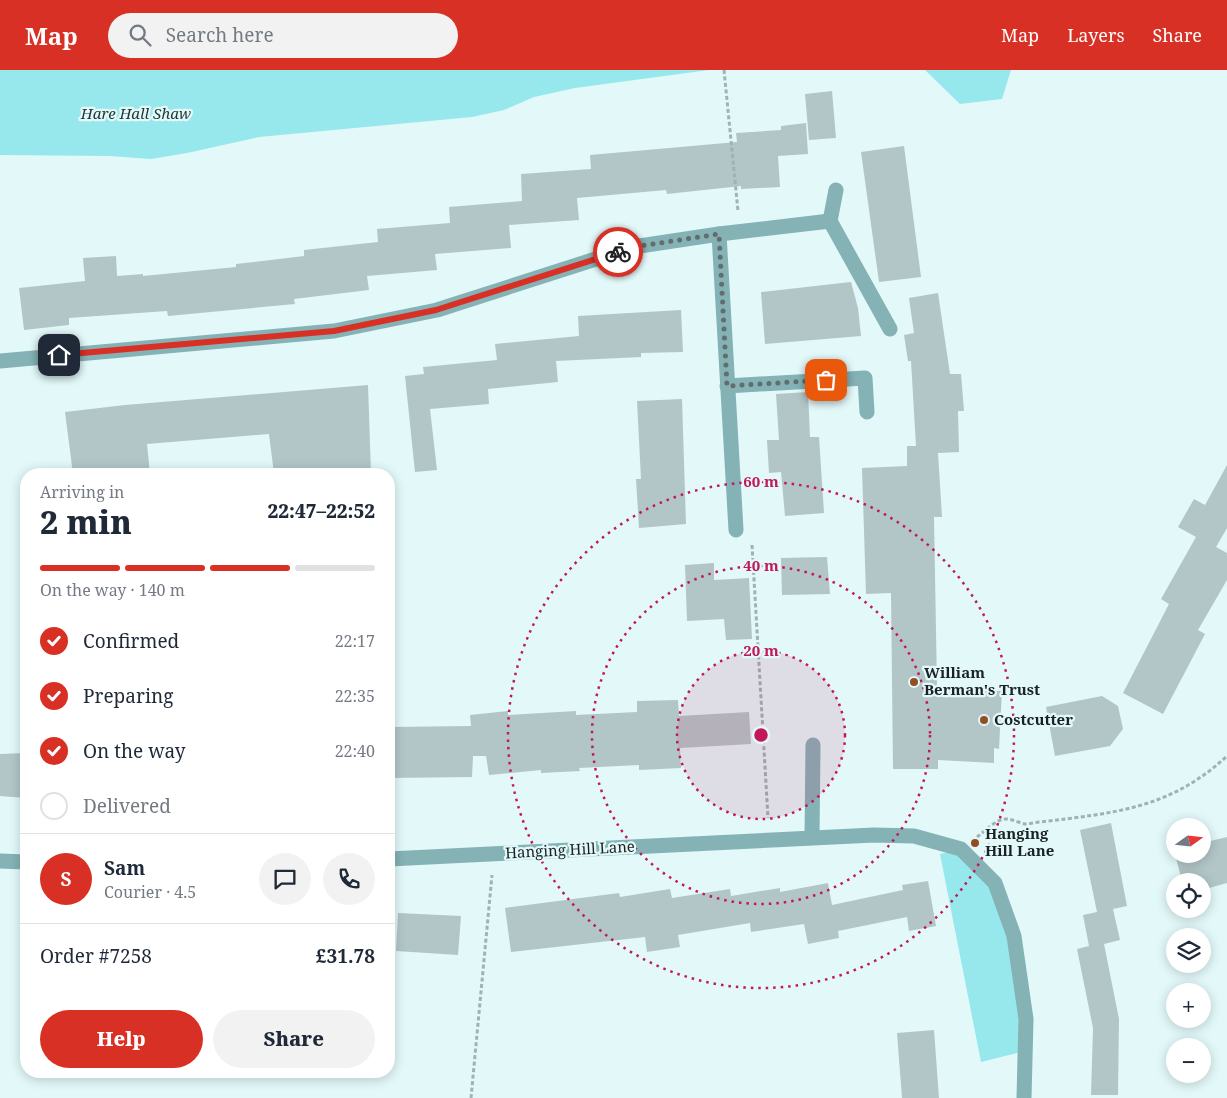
<!DOCTYPE html>
<html lang="en">
<head>
<meta charset="utf-8">
<style>
  body { margin:0; font-family:"Noto Serif",serif; background:#f2f2f3; color:#1f2937; height:100vh; display:flex; flex-direction:column; font-size:19px; white-space:nowrap }
  * { box-sizing:border-box; margin:0 }
  p { font-size:16px; color:#747a83 }
  .icon { flex:none; width:28px; height:28px; fill:none; stroke:currentColor; stroke-width:2; stroke-linecap:round; stroke-linejoin:round }
  .map { position:relative; flex:1; overflow:hidden }
  .drawer { position:absolute; left:20px; top:398px; width:375px; height:610px; display:flex; flex-direction:column; background:#fff; border-radius:20px; box-shadow:0 2px 12px #0003 }
  .drawer>* { flex:none }
  .needle { width:32px; rotate:75deg }
  .controls { position:absolute; left:1166px; top:748px; display:grid; gap:10px }
  .controls a { display:grid; place-items:center; width:45px; height:45px; border-radius:50%; background:#fff; box-shadow:0 2px 12px #0003; font-size:25px }
  .pin { position:absolute; display:grid; place-items:center; width:42px; height:42px; color:#fff; margin:-21px; border-radius:10px; box-shadow:0 2px 8px #0006 }
  .courier { position:absolute; display:grid; place-items:center; width:50px; height:50px; margin:-25px; border:4px solid #d93025; border-radius:50%; background:#fff; color:#222; box-shadow:0 1px 6px #0007 }
  .summary em { font-style:normal; font-weight:800 }
  .summary div { display:flex; flex-direction:column-reverse }
  .summary { display:flex; align-items:center; justify-content:space-between; height:85px; padding:0 20px }
  h1 { font-size:32px; font-weight:800; line-height:38px }
  .bar { display:grid; grid-template-columns:repeat(4,1fr); gap:8px 5px; align-content:center; height:60px; padding:0 20px }
  .bar i { height:6px; border-radius:4px; background:#e0e1e3 }
  .bar .current { background:#d93025 }
  .bar p { grid-column:span 4 }
  .line { display:flex; align-items:center; gap:12px; padding:0 20px; border-top:1px solid #e0e1e3 }
  .line div { flex:1 }
  .round { display:grid; place-items:center; flex:none; width:52px; height:52px; border-radius:26px; background:#f2f2f3 }
  ol { padding:0 20px; list-style:none }
  li { display:flex; align-items:center; gap:15px; height:55px }
  li p { margin-inline-start:auto }
  li .icon { padding:5px; border-radius:50%; background:#d93025; color:#fff; stroke-width:4 }
  li:last-child { color:#747a83 }
  li i { width:28px; height:28px; border:2px solid #e0e1e3; border-radius:50% }
  .action { display:flex; gap:10px; margin-top:auto; padding:10px 20px }
  .action a { flex:1; height:58px; border-radius:30px; background:#d93025; color:#fff; font-size:20px; font-weight:800; line-height:58px; text-align:center }
  .action a+a { background:#f2f2f3; color:#1f2937 }
  header { display:flex; align-items:center; gap:30px; box-sizing:border-box; height:70px; padding:0 25px; background:#d93025; color:#fff }
  header strong { font-size:24px }
  nav { display:flex; gap:28px; margin-inline-start:auto; font-size:18px }
  .search { width:350px; height:45px; background:#f2f2f3; display:flex; align-items:center; gap:12px; box-sizing:border-box; padding:0 18px; border-radius:28px; color:#747a83; font-size:19px }
  .map>svg:first-child { display:block }
  .green { fill:#96e8ed }
  .building { fill:#b2c6c8 }
  .lines { fill:none; stroke-linecap:round; stroke-linejoin:round }
  .path { stroke:#a1b2b3; stroke-width:3; stroke-dasharray:4 2.5; stroke-linecap:butt }
  .minor { stroke:#84b2b5; stroke-width:15 }
  .tertiary { stroke:#84b2b5; stroke-width:15 }
  .done { stroke:#616d6e; stroke-width:5; stroke-dasharray:0 9 }
  .route { stroke:#d93025; stroke-width:6 }
  .ring { fill:none; stroke:#c2185b; stroke-width:2.5; stroke-dasharray:2.5 5 }
  .poi-dot { fill:#934f22; stroke:#e2f8f9; stroke-width:2 }
  .labels { text-anchor:middle; stroke-width:4.5; stroke-linejoin:round; paint-order:stroke }
  .park-label { font-size:15px; font-style:italic; fill:#1e3435; stroke:#e2f8f9 }
  .poi-label { font-size:15px; font-weight:bold; fill:#1b2223; stroke:#e2f8f9; text-anchor:start }
  .street-label { font-size:15px; fill:#1b2223; stroke:#e2f8f9 }
  .centre { fill:#c2185b; stroke:#e2f8f9; stroke-width:2.5 }
  .ring-label { font-size:15px; text-anchor:middle; font-weight:bold; fill:#c2185b; stroke:#e2f8f9; stroke-width:4.5; stroke-linejoin:round; paint-order:stroke }
</style>
</head>
<body>
<header>
<strong>Map</strong>
<div class="search"><svg class="icon" aria-label="search" viewBox="0 0 24 24"><circle cx="10" cy="10" r="6"/><path d="M15 15l6 6"/></svg>Search here</div>
<nav><a>Map</a><a>Layers</a><a>Share</a></nav>
</header>
<div class="map">
<svg width="1227" height="1028" viewBox="0 0 1227 1028">
  <rect width="100%" height="100%" fill="#e2f8f9"/>
  <!-- green -->
  <g class="green">
    <path d="M0,0H709L575,18L534,27L504,40L472,47L259,67L187,83L151,89L110,86L0,85Z"/>
    <path d="M925,0H1011L1002,29L960,34Z"/>
    <path d="M961,779L995,813L1014,866L1025,981L981,992L940,784Z"/>
  </g>
  <!-- building -->
  <g class="building">
    <path d="M832,21L836,68L809,70L805,24Z"/>
    <path d="M806,53L808,84L778,86L780,117L741,119V116L667,124L666,120L577,128L579,150L509,155L511,178L435,184L437,200L367,206L369,220L294,229L295,234L168,246L167,241L69,248V255L24,260L19,218L85,211L83,188L116,186L117,206L143,204V206L236,197V194L304,186V180L378,172L377,159L450,153L449,137L522,131L521,104L591,99L590,85L737,72L736,63L781,60V56Z"/>
    <path d="M904,76L921,207L879,212L861,82Z"/>
    <path d="M851,212L858,238L861,266L765,274L761,222Z"/>
    <path d="M938,223L950,304H961L964,341H958L959,382L938,383L942,447H934L937,618L1002,621L999,679L994,678V693L938,690V699H893L891,523L866,524L862,398L907,396V376H916L911,291H908L904,265L914,263L909,228Z"/>
    <path d="M681,240L683,282L641,283V287L556,291L558,312L488,319L489,334L430,339L437,400L415,402L405,306L424,304L423,297L497,290L495,274L579,266L578,246Z"/>
    <path d="M368,315L371,404H274L269,364L147,374L150,404H73L65,342L125,335Z"/>
    <path d="M808,322L810,367H819L824,443L785,446L781,402L769,403L767,370H779L776,324Z"/>
    <path d="M682,329L686,454L639,458L636,409H641L637,331Z"/>
    <path d="M1227,395V458L1216,477L1227,483V510L1198,560L1205,564L1163,644L1123,623L1169,534L1161,529L1196,467L1178,457L1194,429L1205,435Z"/>
    <path d="M827,487L830,524L782,525L781,488Z"/>
    <path d="M714,493V510L749,508L752,569L726,570L724,549L687,551L685,495Z"/>
    <path d="M1102,626L1118,636L1123,659L1110,676L1055,686L1046,637Z"/>
    <path d="M678,630L679,646L749,642L751,674L680,678L681,698L639,700V695L579,698L580,701L541,703V700L489,705L486,686H473L472,707L389,708V657L471,656L470,645L508,641V645L576,641V645L637,642V631Z"/>
    <path d="M26,683V728L0,726V684Z"/>
    <path d="M1111,753L1127,836L1113,839L1120,870L1104,874L1119,949L1118,1025H1091L1093,958L1077,879L1089,876L1083,845L1097,842L1080,760Z"/>
    <path d="M1227,767V813L1202,820V811H1182L1175,784H1202V773Z"/>
    <path d="M928,811L936,856L909,861L907,847L838,861L839,868L808,874L804,854L751,862L750,853L678,865L680,877L647,882L645,867L511,882L505,838L619,823L620,827L670,819L672,828L730,819L731,826L780,818V822L828,813L832,835L903,820L902,815Z"/>
    <path d="M398,843L461,846L458,885L396,881Z"/>
    <path d="M934,960L939,1028H902L897,963Z"/>
  </g>
  <g class="lines">
    <!-- path -->
    <g class="path">
      <path d="M724,0L738,141"/>
      <path d="M752,475L768,748"/>
      <path d="M977,767C985,761 996,749 1006,749C1013,749 1019,753 1025,754C1030,754 1035,752 1040,752C1114,743 1170,739 1227,686"/>
      <path d="M471,1028L492,805"/>
    </g>
    <!-- minor -->
    <g class="minor">
      <path d="M836,120L830,151L890,259"/>
      <path d="M719,164L736,460"/>
      <path d="M0,291L334,261L437,240L633,177L719,164L830,151"/>
      <path d="M727,316L865,308L867,342"/>
      <path d="M812,767L813,675"/>
    </g>
    <!-- tertiary -->
    <g class="tertiary">
      <path d="M389,789L874,765L914,766L961,779L995,813L1014,866L1026,949L1024,1028"/>
      <path d="M0,791L26,792"/>
    </g>
  </g>
  <g class="lines">
    <!-- done -->
    <path class="done" d="M618,182L633,177L719,164L727,316L826,310"/>
    <!-- route -->
    <path class="route" d="M59,285L334,261L436,240L618,182"/>
  </g>
  <!-- distance rings -->
  <circle cx="761" cy="665" r="84" fill="#c2185b" fill-opacity=".12"/>
  <g class="ring">
    <circle cx="761" cy="665" r="84"/>
    <circle cx="761" cy="665" r="169"/>
    <circle cx="761" cy="665" r="253"/>
  </g>
  <!-- markers -->
  <g class="poi-dot">
    <circle cx="914" cy="612" r="5"/>
    <circle cx="984" cy="650" r="5"/>
    <circle cx="975" cy="773" r="5"/>
  </g>
  <g class="labels">
    <!-- park labels -->
    <g class="park-label">
      <text x="136" y="49">Hare Hall Shaw</text>
    </g>
    <!-- poi labels -->
    <g class="poi-label">
      <text x="924" y="608">William<tspan x="924" dy="17">Berman's Trust</tspan></text>
      <text x="994" y="655">Costcutter</text>
      <text x="985" y="769">Hanging<tspan x="985" dy="17">Hill Lane</tspan></text>
    </g>
    <!-- street labels -->
    <g class="street-label">
      <text transform="translate(570 780) rotate(-3)" y="5">Hanging Hill Lane</text>
    </g>
  </g>
  <circle cx="761" cy="665" r="8" class="centre"/>
  <g class="ring-label">
    <text x="761" y="417">60 m</text>
    <text x="761" y="501">40 m</text>
    <text x="761" y="586">20 m</text>
  </g>
</svg>
<div class="controls">
<a><svg class="needle" viewBox="-14 -14 28 28"><path d="M0-13l5 13h-10z" fill="#e53935"/><path d="M0 13l5-13h-10z" fill="#747a83"/></svg></a>
<a><svg class="icon" aria-label="locate" viewBox="0 0 24 24"><circle cx="12" cy="12" r="6"/><path d="M12 2v4M12 18v4M2 12h4M18 12h4"/></svg></a>
<a><svg class="icon" aria-label="layers" viewBox="0 0 24 24"><path d="M12 4l9 5-9 5-9-5zM3 14l9 5 9-5"/></svg></a>
<a>+</a>
<a>−</a>
</div>
<div class="pin" style="left:826px;top:310px;background:#ea580c"><svg class="icon" aria-label="bag" viewBox="0 0 24 24"><path d="M5 8h14l-1 12H6zM9 8a3 3 0 0 1 6 0"/></svg></div>
<div class="pin" style="left:59px;top:285px;background:#1f2937"><svg class="icon" aria-label="home" viewBox="0 0 24 24"><path d="M3 11l9-7 9 7M6 9v11h12V9"/></svg></div>
<div class="courier" style="left:618px;top:182px"><svg class="icon" aria-label="bike" viewBox="0 0 24 24"><circle cx="6" cy="16" r="4"/><circle cx="18" cy="16" r="4"/><path d="M6 16l4-8h5l3 8M10 8l3 8H6M13 5h3"/></svg></div>
<section class="drawer">
<div class="summary"><div><h1>2 min</h1><p>Arriving in</p></div><em>22:47–22:52</em></div>
<div class="bar"><i class="current"></i><i class="current"></i><i class="current"></i><i></i><p>On the way · 140 m</p></div>
<ol>
<li><svg class="icon" aria-label="check" viewBox="0 0 24 24"><path d="M5 12l5 5 9-10"/></svg>Confirmed<p>22:17</p></li>
<li><svg class="icon" aria-label="check" viewBox="0 0 24 24"><path d="M5 12l5 5 9-10"/></svg>Preparing<p>22:35</p></li>
<li><svg class="icon" aria-label="check" viewBox="0 0 24 24"><path d="M5 12l5 5 9-10"/></svg>On the way<p>22:40</p></li>
<li><i></i>Delivered</li>
</ol>
<div class="line" style="height:90px"><b class="round" style="background:#d93025;color:#fff">S</b><div><b>Sam</b><p>Courier · 4.5</p></div><a class="round"><svg class="icon" aria-label="chat" viewBox="0 0 24 24"><path d="M4 5h16v11H9l-5 4z"/></svg></a><a class="round"><svg class="icon" aria-label="phone" viewBox="0 0 24 24"><path d="M5 4h4l2 5-3 2q2 4 5 5l2-3 5 2v4C11 20 4 13 5 4z"/></svg></a></div>
<div class="line" style="height:65px"><div>Order #7258</div><b>£31.78</b></div>
<div class="action"><a>Help</a><a>Share</a></div>
</section>
</div>
</body>
</html>
